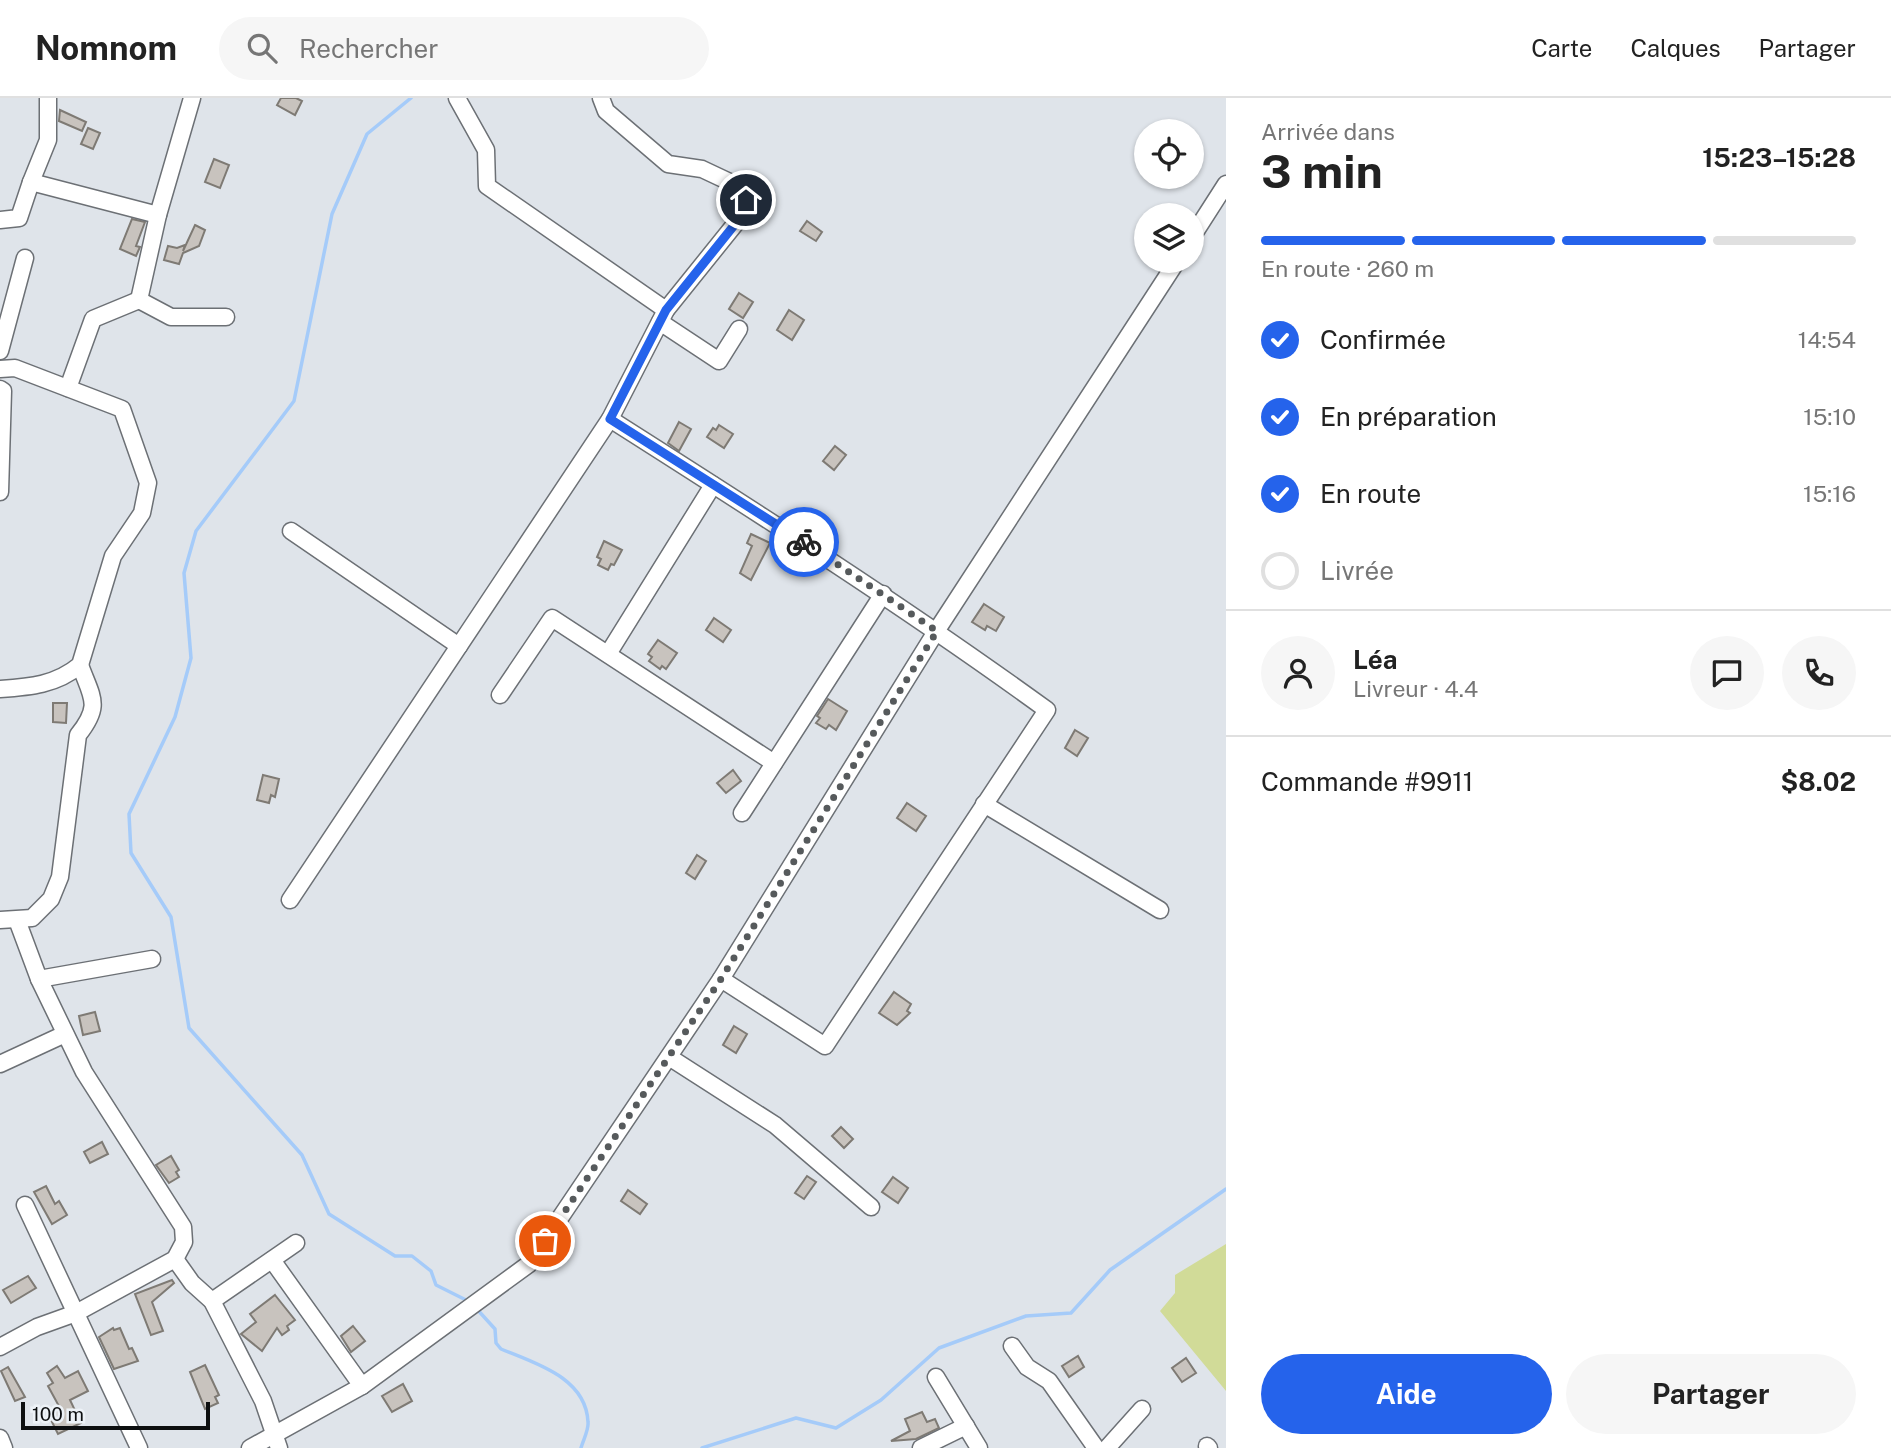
<!DOCTYPE html>
<html lang="fr">
<head>
<meta charset="utf-8">
<style>
  body { margin:0; font-family:"Public Sans",sans-serif; background:#f6f6f6; color:#222; height:100vh; display:flex; flex-direction:column; font-size:26px; white-space:nowrap }
  * { box-sizing:border-box; margin:0 }
  p { font-size:23px; color:#767676 }
  .icon { flex:none; width:38px; height:38px; fill:none; stroke:currentColor; stroke-width:2; stroke-linecap:round; stroke-linejoin:round }
  .map { position:relative; flex:1; overflow:hidden }
  .panel { display:flex; flex-direction:column; background:#fff; width:665px }
  .panel>* { flex:none }
  .fabs { position:absolute; left:1134px; top:21px; display:grid; gap:14px }
  .fabs a { display:grid; place-items:center; width:70px; height:70px; border-radius:50%; background:#fff; box-shadow:0 2px 5px #0004; font-size:35px }
  .scale { position:absolute; left:21px; bottom:18px; width:189px; box-sizing:border-box; padding-left:7px; border:4px solid #0d0f10; border-top:0; font-size:19px; line-height:24px; white-space:nowrap; color:#0d0f10; -webkit-text-stroke:5px #edf2f7; paint-order:stroke }
  .pin { position:absolute; display:grid; place-items:center; width:60px; height:60px; color:#fff; margin:-30px; border:4px solid #fff; border-radius:50%; box-shadow:0 2px 7px #0007 }
  .courier { position:absolute; display:grid; place-items:center; width:70px; height:70px; margin:-35px; border:5px solid #2563eb; border-radius:50%; background:#fff; color:#222; box-shadow:0 2px 9px #0007 }
  .head em { font-style:normal; font-weight:700 }
  .head div { display:flex; flex-direction:column-reverse }
  .head { display:flex; align-items:center; justify-content:space-between; height:119px; padding:0 35px }
  h1 { font-size:46px; font-weight:700; line-height:52px }
  .bar { display:grid; grid-template-columns:repeat(4,1fr); gap:10px 7px; align-content:center; height:84px; padding:0 35px }
  .bar i { height:9px; border-radius:5px; background:#e0e0e0 }
  .bar .on { background:#2563eb }
  .bar p { grid-column:span 4 }
  .line { display:flex; align-items:center; gap:18px; padding:0 35px; border-top:2px solid #e0e0e0 }
  .line div { flex:1 }
  .round { display:grid; place-items:center; flex:none; width:74px; height:74px; border-radius:37px; background:#f6f6f6 }
  ol { padding:0 35px; list-style:none }
  li { display:flex; align-items:center; gap:21px; height:77px }
  li p { margin-inline-start:auto }
  li .icon { padding:7px; border-radius:50%; background:#2563eb; color:#fff; stroke-width:4 }
  li:last-child { color:#767676 }
  li i { width:38px; height:38px; border:4px solid #e0e0e0; border-radius:50% }
  .button { display:flex; gap:14px; margin-top:auto; padding:14px 35px }
  .button a { flex:1; height:80px; border-radius:42px; background:#2563eb; color:#fff; font-size:28px; font-weight:700; line-height:80px; text-align:center }
  .button a+a { background:#f6f6f6; color:#222 }
  header { display:flex; align-items:center; gap:42px; box-sizing:border-box; height:98px; padding:0 35px; background:#fff; border-bottom:2px solid #e0e0e0 }
  header strong { font-size:33px }
  nav { display:flex; gap:38px; margin-inline-start:auto; font-size:24px }
  .search { width:490px; height:63px; background:#f6f6f6; display:flex; align-items:center; gap:18px; box-sizing:border-box; padding:0 24px; border-radius:38px; color:#767676; font-size:26px }
  main { display:flex; flex:1; min-height:0 }
  .map>svg:first-child { display:block }
  .green { fill:#d1db98 }
  .lines { fill:none; stroke-linecap:round; stroke-linejoin:round }
  .stream { stroke:#a5cbf9; stroke-width:3.5 }
  .building { fill:#c8c3be; stroke:#7e7a74; stroke-width:2 }
  .minor-casing { stroke:#6c7075; stroke-width:19 }
  .minor { stroke:#fff; stroke-width:16 }
  .done { stroke:#565a5c; stroke-width:7; stroke-dasharray:0 12.6 }
  .route { stroke:#2563eb; stroke-width:9 }
</style>
</head>
<body>
<header>
<strong>Nomnom</strong>
<div class="search"><svg class="icon" aria-label="search" viewBox="0 0 24 24"><circle cx="10" cy="10" r="6"/><path d="M15 15l6 6"/></svg>Rechercher</div>
<nav><a>Carte</a><a>Calques</a><a>Partager</a></nav>
</header>
<main>
<div class="map">
<svg width="1226" height="1350" viewBox="0 0 1226 1350">
  <rect width="100%" height="100%" fill="#dfe4ea"/>
  <!-- green -->
  <path class="green" d="M1226,1146V1293L1160,1213L1175,1195V1177Z"/>
  <g class="lines">
    <!-- stream -->
    <g class="stream">
      <path d="M411,0L367,36L332,116L294,303L196,433L184,475L191,560L175,619L129,716L131,755L171,819L189,930L302,1057L329,1116L395,1158H412L431,1173L436,1187L470,1204"/>
      <path d="M475,1209L495,1231L496,1245L501,1251C534,1265 586,1279 588,1324C589,1332 583,1342 581,1350"/>
      <path d="M702,1350L796,1320L836,1330L881,1302L939,1250L1026,1218L1071,1215L1110,1172L1226,1091"/>
    </g>
  </g>
  <!-- building -->
  <g class="building">
    <path d="M281,0H296L302,3L295,17L277,7Z"/>
    <path d="M60,12L86,24L82,33L59,23Z"/>
    <path d="M88,30L100,35L93,51L81,46Z"/>
    <path d="M214,61L229,67L220,90L205,84Z"/>
    <path d="M132,121L145,124L136,148L140,149L136,158L120,151Z"/>
    <path d="M807,123L822,134L816,143L800,133Z"/>
    <path d="M195,127L205,132L199,148L183,155L179,166L164,162L168,148L177,150L185,147L183,153Z"/>
    <path d="M739,195L753,204L743,220L729,211Z"/>
    <path d="M789,212L804,222L792,242L777,232Z"/>
    <path d="M679,324L691,331L679,353L668,345Z"/>
    <path d="M719,327L733,336L724,350L707,339L713,330L716,332Z"/>
    <path d="M835,348L846,357L834,372L823,363Z"/>
    <path d="M751,436L770,445L751,482L740,475L752,448L747,445Z"/>
    <path d="M604,443L622,452L614,467L611,466L608,472L598,467L601,461L597,459Z"/>
    <path d="M984,506L1004,519L996,533L987,528L985,532L972,524Z"/>
    <path d="M714,520L731,532L723,544L706,532Z"/>
    <path d="M658,542L677,555L666,571L662,568L660,571L649,563L652,559L648,556Z"/>
    <path d="M828,601L847,613L836,632L829,627L826,631L816,625L820,620L817,618Z"/>
    <path d="M53,605H67L66,625L53,624Z"/>
    <path d="M1075,632L1088,640L1077,658L1065,650Z"/>
    <path d="M733,672L741,683L726,695L717,685Z"/>
    <path d="M263,677L279,681L275,699L271,697L269,705L257,702Z"/>
    <path d="M907,705L926,718L916,733L897,720Z"/>
    <path d="M697,757L706,763L695,781L686,775Z"/>
    <path d="M894,894L911,906L907,913L910,915L897,927L879,915Z"/>
    <path d="M95,914L100,933L83,937L79,918Z"/>
    <path d="M734,928L747,936L736,955L723,947Z"/>
    <path d="M841,1029L853,1041L844,1050L832,1038Z"/>
    <path d="M102,1044L108,1056L90,1065L84,1054Z"/>
    <path d="M171,1058L179,1072L176,1074L179,1079L169,1085L156,1067Z"/>
    <path d="M807,1078L816,1084L804,1101L795,1095Z"/>
    <path d="M893,1079L908,1090L898,1105L882,1094Z"/>
    <path d="M46,1088L55,1106L59,1103L67,1117L52,1126L34,1094Z"/>
    <path d="M628,1092L647,1106L640,1116L621,1103Z"/>
    <path d="M28,1178L36,1190L11,1205L3,1192Z"/>
    <path d="M172,1182L174,1185L152,1204L163,1233L151,1237L135,1196Z"/>
    <path d="M275,1197L295,1222L287,1228L289,1232L282,1237L277,1230L262,1253L241,1236L256,1224L250,1216Z"/>
    <path d="M353,1228L365,1243L351,1254L341,1238Z"/>
    <path d="M113,1230L114,1232L120,1230L129,1251L132,1250L138,1263L114,1271L99,1239Z"/>
    <path d="M1078,1258L1084,1269L1069,1279L1062,1268Z"/>
    <path d="M1186,1260L1196,1275L1182,1284L1172,1270Z"/>
    <path d="M205,1267L219,1297L215,1299L218,1305L205,1311L190,1274Z"/>
    <path d="M57,1268L65,1280L78,1273L88,1293L70,1302L81,1325L58,1336L48,1316L60,1310L48,1288L53,1285L47,1275Z"/>
    <path d="M8,1269L25,1299L15,1303L1,1273Z"/>
    <path d="M403,1286L412,1303L392,1314L382,1298Z"/>
    <path d="M922,1314L927,1324L935,1321L939,1330L916,1341L891,1343L910,1333L905,1321Z"/>
  </g>
  <g class="lines">
    <defs>
      <g id="minor">
        <path d="M457,0L486,52L487,88L666,212"/>
        <path d="M31,84L48,42V0"/>
        <path d="M0,122L19,120L31,84L158,117"/>
        <path d="M1192,139L1226,86"/>
        <path d="M139,202L158,117L192,0"/>
        <path d="M660,224L719,263L739,231"/>
        <path d="M0,253L25,160"/>
        <path d="M0,271L15,270L122,311L148,385L142,415L113,458L80,567C56,587 30,589 0,591"/>
        <path d="M68,290L93,221L139,202L171,219H226"/>
        <path d="M0,291L3,293L0,394"/>
        <path d="M610,321C758,415 905,509 1047,612L825,948L721,881"/>
        <path d="M291,433L459,548"/>
        <path d="M608,556L713,387"/>
        <path d="M500,597L552,520L774,665"/>
        <path d="M984,706L1160,812"/>
        <path d="M742,715L883,496"/>
        <path d="M290,802L610,321L666,212L740,120L746,102L736,87L702,71L668,66L606,13L601,0"/>
        <path d="M0,822L32,820L51,801L60,779L78,637C102,607 92,600 80,567"/>
        <path d="M39,881L152,861"/>
        <path d="M669,959L775,1027L871,1109"/>
        <path d="M0,966L65,936"/>
        <path d="M25,1107L139,1350"/>
        <path d="M175,1161L192,1185L212,1203L263,1303L279,1350"/>
        <path d="M272,1162L362,1288"/>
        <path d="M212,1203L296,1145"/>
        <path d="M1012,1248L1027,1269L1049,1283L1096,1350"/>
        <path d="M0,1249L37,1229L76,1215L175,1161L184,1144L183,1129L84,974L39,881L17,822"/>
        <path d="M936,1279L979,1350"/>
        <path d="M0,1340L4,1350"/>
        <path d="M1207,1348L1209,1350"/>
        <path d="M250,1350L362,1288L529,1166L721,881L937,532L1177,163"/>
        <path d="M921,1350L966,1328"/>
        <path d="M1107,1350L1142,1311"/>
      </g>
    </defs>
    <!-- minor casing -->
    <use href="#minor" class="minor-casing"/>
    <!-- minor -->
    <use href="#minor" class="minor"/>
  </g>
  <g class="lines">
    <!-- done -->
    <path class="done" d="M545,1143L721,881L937,533L804,444"/>
    <!-- route -->
    <path class="route" d="M746,102L740,120L666,212L610,321L804,444"/>
  </g>
</svg>
<div class="fabs">
<a><svg class="icon" aria-label="locate" viewBox="0 0 24 24"><circle cx="12" cy="12" r="6"/><path d="M12 2v4M12 18v4M2 12h4M18 12h4"/></svg></a>
<a><svg class="icon" aria-label="layers" viewBox="0 0 24 24"><path d="M12 4l9 5-9 5-9-5zM3 14l9 5 9-5"/></svg></a>
</div>
<div class="scale">100 m</div>
<div class="pin" style="left:545px;top:1143px;background:#ea580c"><svg class="icon" aria-label="bag" viewBox="0 0 24 24"><path d="M5 8h14l-1 12H6zM9 8a3 3 0 0 1 6 0"/></svg></div>
<div class="pin" style="left:746px;top:102px;background:#1f2937"><svg class="icon" aria-label="home" viewBox="0 0 24 24"><path d="M3 11l9-7 9 7M6 9v11h12V9"/></svg></div>
<div class="courier" style="left:804px;top:444px"><svg class="icon" aria-label="bike" viewBox="0 0 24 24"><circle cx="6" cy="16" r="4"/><circle cx="18" cy="16" r="4"/><path d="M6 16l4-8h5l3 8M10 8l3 8H6M13 5h3"/></svg></div>
</div>
<section class="panel">
<div class="head"><div><h1>3 min</h1><p>Arrivée dans</p></div><em>15:23–15:28</em></div>
<div class="bar"><i class="on"></i><i class="on"></i><i class="on"></i><i></i><p>En route · 260 m</p></div>
<ol>
<li><svg class="icon" aria-label="check" viewBox="0 0 24 24"><path d="M5 12l5 5 9-10"/></svg>Confirmée<p>14:54</p></li>
<li><svg class="icon" aria-label="check" viewBox="0 0 24 24"><path d="M5 12l5 5 9-10"/></svg>En préparation<p>15:10</p></li>
<li><svg class="icon" aria-label="check" viewBox="0 0 24 24"><path d="M5 12l5 5 9-10"/></svg>En route<p>15:16</p></li>
<li><i></i>Livrée</li>
</ol>
<div class="line" style="height:126px"><a class="round"><svg class="icon" aria-label="person" viewBox="0 0 24 24"><circle cx="12" cy="8" r="4"/><path d="M4 21q1-7 8-7t8 7"/></svg></a><div><b>Léa</b><p>Livreur · 4.4</p></div><a class="round"><svg class="icon" aria-label="chat" viewBox="0 0 24 24"><path d="M4 5h16v11H9l-5 4z"/></svg></a><a class="round"><svg class="icon" aria-label="phone" viewBox="0 0 24 24"><path d="M5 4h4l2 5-3 2q2 4 5 5l2-3 5 2v4C11 20 4 13 5 4z"/></svg></a></div>
<div class="line" style="height:91px"><div>Commande #9911</div><b>$8.02</b></div>
<div class="button"><a>Aide</a><a>Partager</a></div>
</section>
</main>
</body>
</html>
